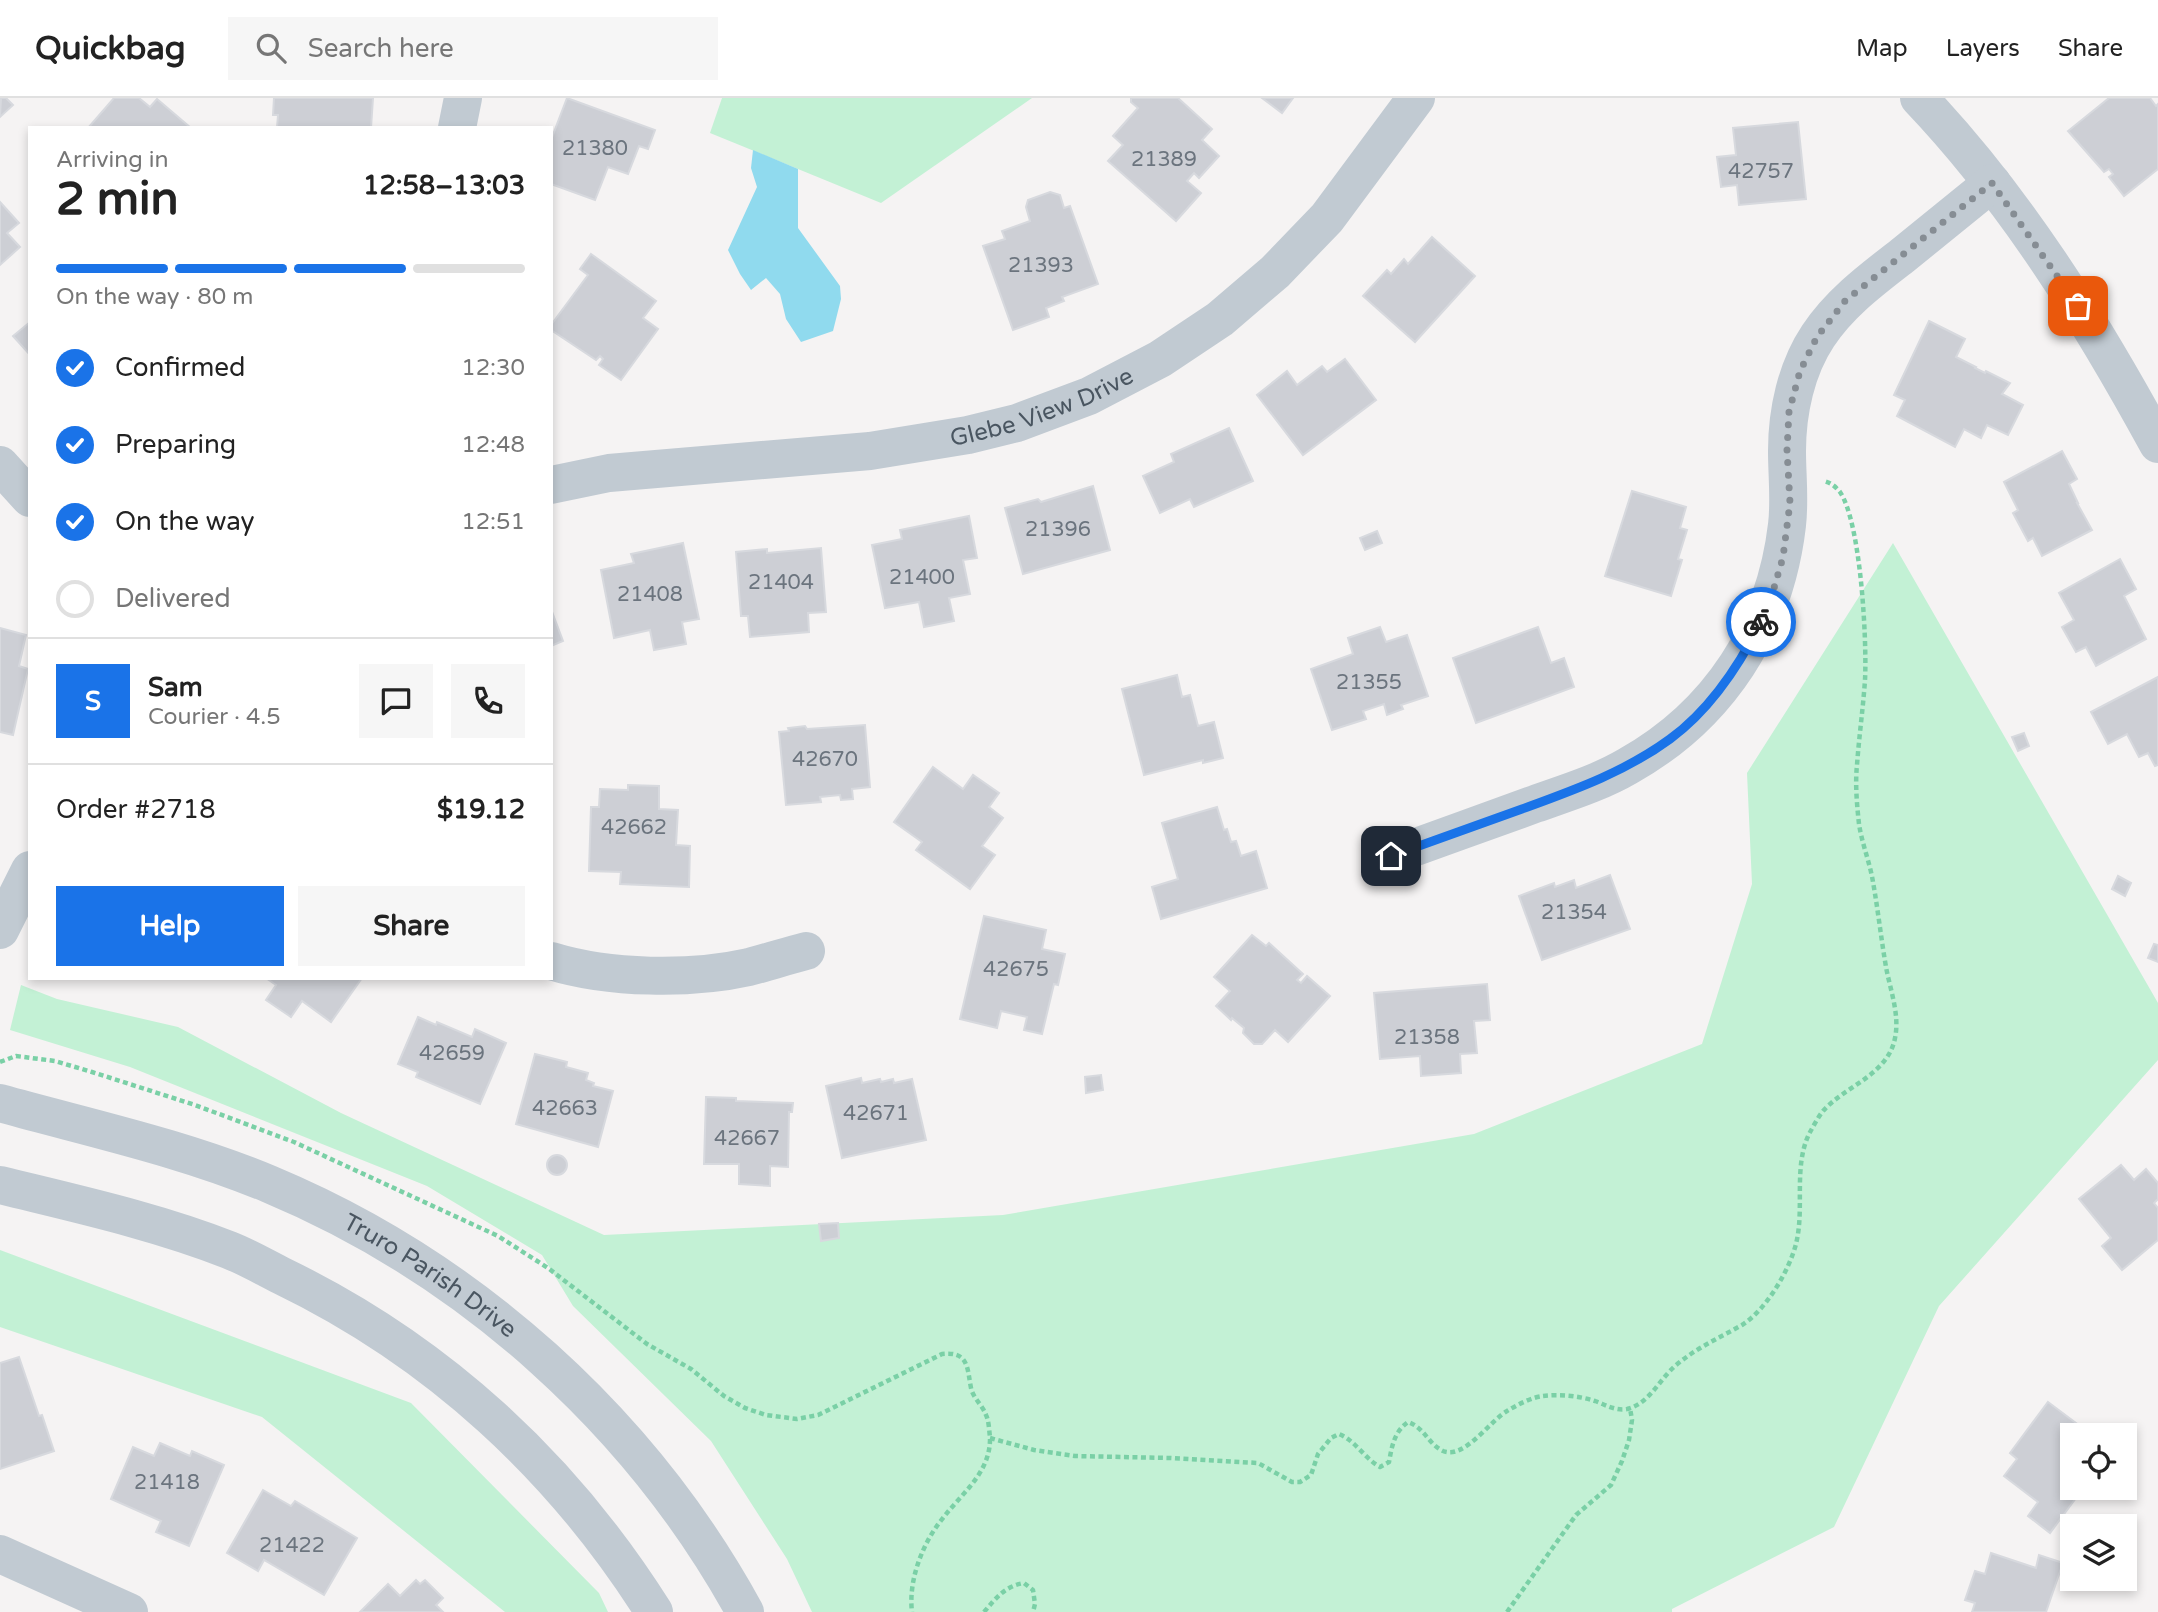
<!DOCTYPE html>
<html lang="en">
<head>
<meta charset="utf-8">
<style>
  body { margin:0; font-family:"Varela Round",sans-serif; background:#f6f6f6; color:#222; height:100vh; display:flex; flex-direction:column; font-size:26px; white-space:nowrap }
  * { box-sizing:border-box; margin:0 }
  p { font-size:23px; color:#767676 }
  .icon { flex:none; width:38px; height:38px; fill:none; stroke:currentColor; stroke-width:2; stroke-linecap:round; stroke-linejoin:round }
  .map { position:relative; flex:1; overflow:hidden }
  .drawer { position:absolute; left:28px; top:28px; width:525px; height:854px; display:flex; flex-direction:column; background:#fff; border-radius:0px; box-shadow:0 4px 10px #0003 }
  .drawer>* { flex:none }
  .buttons { position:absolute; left:2060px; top:1325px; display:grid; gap:14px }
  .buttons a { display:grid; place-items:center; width:77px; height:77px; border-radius:0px; background:#fff; box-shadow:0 4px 10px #0003; font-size:35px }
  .pin { position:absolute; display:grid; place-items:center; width:60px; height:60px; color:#fff; margin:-30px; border-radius:14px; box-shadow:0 4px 10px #0006 }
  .courier { position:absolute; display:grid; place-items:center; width:70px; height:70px; margin:-35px; border:5px solid #1a73e8; border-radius:50%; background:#fff; color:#222; box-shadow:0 2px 9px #0007 }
  .head em { font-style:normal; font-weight:700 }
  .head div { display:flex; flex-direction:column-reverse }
  .head { display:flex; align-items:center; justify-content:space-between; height:119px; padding:0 28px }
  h1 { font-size:46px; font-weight:700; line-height:52px }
  .bar { display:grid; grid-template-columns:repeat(4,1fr); gap:10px 7px; align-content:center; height:84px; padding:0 28px }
  .bar i { height:9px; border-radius:5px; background:#e0e0e0 }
  .bar .on { background:#1a73e8 }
  .bar p { grid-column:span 4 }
  .line { display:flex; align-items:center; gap:18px; padding:0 28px; border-top:2px solid #e0e0e0 }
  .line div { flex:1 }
  .round { display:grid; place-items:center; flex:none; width:74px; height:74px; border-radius:0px; background:#f6f6f6 }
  ol { padding:0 28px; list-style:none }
  li { display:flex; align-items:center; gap:21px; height:77px }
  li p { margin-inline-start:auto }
  li .icon { padding:7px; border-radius:50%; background:#1a73e8; color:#fff; stroke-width:4 }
  li:last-child { color:#767676 }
  li i { width:38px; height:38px; border:4px solid #e0e0e0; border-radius:50% }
  .action { display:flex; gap:14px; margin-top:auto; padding:14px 28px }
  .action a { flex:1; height:80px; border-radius:0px; background:#1a73e8; color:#fff; font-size:28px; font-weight:700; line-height:80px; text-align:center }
  .action a+a { background:#f6f6f6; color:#222 }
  header { display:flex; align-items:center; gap:42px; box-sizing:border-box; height:98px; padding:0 35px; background:#fff; border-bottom:2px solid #e0e0e0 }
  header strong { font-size:33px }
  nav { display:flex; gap:38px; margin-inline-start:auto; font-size:24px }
  .search { width:490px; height:63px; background:#f6f6f6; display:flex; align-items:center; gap:18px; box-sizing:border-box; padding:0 24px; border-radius:0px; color:#767676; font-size:26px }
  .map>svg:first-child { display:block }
  .green { fill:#c3f1d5 }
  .water { fill:#90daee }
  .building { fill:#cdcfd5; stroke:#d7d9de; stroke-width:2 }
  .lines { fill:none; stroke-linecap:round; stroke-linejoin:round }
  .path { stroke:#7ad0a6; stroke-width:4.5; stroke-dasharray:5 3.5; stroke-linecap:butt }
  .minor { stroke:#c1cad2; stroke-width:38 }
  .tertiary { stroke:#c1cad2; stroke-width:38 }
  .done { stroke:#868d94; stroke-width:7; stroke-dasharray:0 12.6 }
  .route { stroke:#1a73e8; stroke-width:9 }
  .labels { text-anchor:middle; stroke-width:6; stroke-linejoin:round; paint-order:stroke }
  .number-label { font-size:21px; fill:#6b747e }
  .street-label { font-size:24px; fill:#4a5661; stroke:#fff }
</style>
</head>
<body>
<header>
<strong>Quickbag</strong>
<div class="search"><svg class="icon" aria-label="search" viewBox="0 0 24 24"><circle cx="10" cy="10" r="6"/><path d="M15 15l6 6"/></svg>Search here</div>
<nav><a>Map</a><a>Layers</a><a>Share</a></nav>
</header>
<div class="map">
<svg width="2158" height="1514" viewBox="0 0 2158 1514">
  <rect width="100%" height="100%" fill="#f5f3f3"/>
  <!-- green -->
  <g class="green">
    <path d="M722,0H1032L881,105L710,35Z"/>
    <path d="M1893,445L2158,905V962L1939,1208L1834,1429L1672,1511V1514H812L787,1461L711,1343L573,1208L542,1157L427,1088L130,969L10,932L21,887L57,901L178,929L341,1015L604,1137L1003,1117L1474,1036L1702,946L1752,786L1747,675Z"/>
    <path d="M0,1152L411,1305L599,1495L608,1514H505L262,1319L0,1229Z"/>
  </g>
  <!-- water -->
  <path class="water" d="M753,52L798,71V130L840,188L841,201L833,233L801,244L786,221L780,196L766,180L751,192L740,176L728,152L757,89L751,70Z"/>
  <!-- building -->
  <g class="building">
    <path d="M1,0H6L13,7L0,19Z"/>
    <path d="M114,0H139L150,9L157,1L191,30H88Z"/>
    <path d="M274,0H373L371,30H277L278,17H273Z"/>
    <path d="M567,0L655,32L648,51L639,48L628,76L608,69L595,102L551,86V42Z"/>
    <path d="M1131,0H1178L1212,31L1202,42L1219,58L1199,80L1194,75L1187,83L1201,95L1176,123L1108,63L1123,47L1113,38L1138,10L1131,4Z"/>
    <path d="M1262,0H1293L1282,15Z"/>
    <path d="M2109,0H2150L2156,8L2158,6V71L2124,98L2109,79L2113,76L2109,71L2104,74L2068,33Z"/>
    <path d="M1798,24L1806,101L1739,107L1737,87L1721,89L1717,59L1736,57L1733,30Z"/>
    <path d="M1050,94L1060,97L1064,110L1070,108L1098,186L1062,199L1064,203L1046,210L1049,219L1013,232L983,148L1005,141L1002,133L1030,123L1026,109L1028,102Z"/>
    <path d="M0,104L19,125L7,135L20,149L0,167Z"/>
    <path d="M1432,139L1475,178L1415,244L1363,198L1387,172L1391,176L1404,161L1408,166Z"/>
    <path d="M591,156L656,203L643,220L658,231L621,282L599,267L603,261L600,258L596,262L551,232V227L588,177L580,171Z"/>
    <path d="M1929,223L1965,241L1956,259L1976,269L1975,270L1985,275L1986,273L2010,285L2002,296L2023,307L2008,337L1987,327L1981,340L1964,331L1955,349L1897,318L1905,302L1894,297Z"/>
    <path d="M30,224V257L13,238Z"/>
    <path d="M1345,261L1376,302L1303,357L1257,297L1287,273L1297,287L1322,268L1327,274Z"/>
    <path d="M1229,330L1253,383L1194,409L1190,401L1160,415L1143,378L1174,364L1171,356Z"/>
    <path d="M2062,353L2077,381L2069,386L2078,405H2077L2092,432L2042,458L2033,440L2028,443L2013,415L2018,412L2004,384Z"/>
    <path d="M1093,388L1110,452L1023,476L1005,410L1038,401L1041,404Z"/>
    <path d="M1632,393L1686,409L1680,430L1687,432L1678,461L1682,462L1671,498L1605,478Z"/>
    <path d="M969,418L977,460L963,462L970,496L949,500L954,523L924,529L919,504L885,510L872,447L902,441L900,432Z"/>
    <path d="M1377,433L1382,445L1365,452L1360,440Z"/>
    <path d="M683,445L699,521L682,524L686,546L654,552L650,532L614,540L601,472L634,465L631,456Z"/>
    <path d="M821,450L826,514L808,515L809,534L750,539L748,518H741L736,454L767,451V455Z"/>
    <path d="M2120,461L2136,491L2124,498L2146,541L2096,568L2086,549L2076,554L2062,529L2074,522L2059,495Z"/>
    <path d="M551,511L563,543L551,548Z"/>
    <path d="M1380,529L1386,544L1407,537L1428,598L1401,607L1403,611L1387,617L1384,606L1363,613L1366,621L1332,632L1311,571L1353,556L1348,540Z"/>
    <path d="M1538,529L1551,565L1564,560L1574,589L1476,625L1453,560Z"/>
    <path d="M0,530L26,537L19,568L28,571L13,637L0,634Z"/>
    <path d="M1177,577L1182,599L1190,597L1198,628L1214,624L1223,660L1203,665V662L1144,677L1122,591Z"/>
    <path d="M2158,579V667L2155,668L2148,655L2139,659L2127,636L2108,646L2091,614Z"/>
    <path d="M865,627L870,689L852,691L853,701L841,702L840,697L820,699L821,704L786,707L779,634L789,633L788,630L805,628L807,631Z"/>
    <path d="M2024,635L2029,648L2018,653L2012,639Z"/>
    <path d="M933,669L963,691L973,677L999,695L989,709L1003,720L982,748L995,757L970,791L916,752L922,744L894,724Z"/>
    <path d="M628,687L659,688V711L678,712L676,747L690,748L689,789L620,786L621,774L589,773L591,709H599L600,691L628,692Z"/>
    <path d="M1217,709L1224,732L1227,731L1231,744L1236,743L1241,758L1256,753L1267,790L1161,821L1152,789L1178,781L1162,725Z"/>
    <path d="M1610,777L1630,831L1542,862L1519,798L1554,785L1555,789L1574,782L1576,790Z"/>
    <path d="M2118,778L2131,785L2125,798L2112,791Z"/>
    <path d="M984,818L1046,832L1042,851L1065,856L1058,887L1054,886L1042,936L1024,932L1027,919L1001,913L997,930L960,921Z"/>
    <path d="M1252,837L1266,848L1269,845L1303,876L1297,882L1301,885L1307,878L1330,898L1288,944L1275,932L1262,946H1254L1243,935L1244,930L1232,920L1231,922L1216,908L1230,893L1214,879Z"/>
    <path d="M2154,846L2158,847V864L2148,860Z"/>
    <path d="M266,880H362L331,924L302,903L291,919L266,902L276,887Z"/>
    <path d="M1487,886L1490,922L1474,923L1477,955L1460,956L1461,975L1421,978L1420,958L1380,961L1374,895Z"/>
    <path d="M418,919L436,927L437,924L472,939L475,931L506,945L480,1006L416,979L418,974L398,966Z"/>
    <path d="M535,956L567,964L566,969L588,975L586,982L594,985L593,988L613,993L598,1049L516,1026Z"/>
    <path d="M1101,977L1103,992L1086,995L1085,979Z"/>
    <path d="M861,980L862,985L880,981L881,984L893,981L894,985L912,981L926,1042L842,1060L826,988Z"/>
    <path d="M706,999L736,1000V1003L793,1005L792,1014H789L788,1069L770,1068V1088L739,1086V1066H704Z"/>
    <circle cx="557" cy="1067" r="10"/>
    <path d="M2121,1067L2134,1082L2146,1071L2158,1085V1101L2154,1105L2158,1110V1142L2122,1172L2102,1148L2111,1140L2079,1101Z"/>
    <path d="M838,1125L839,1140L821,1143L819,1126Z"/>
    <path d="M19,1259L39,1318L42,1317L54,1353L0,1371V1265Z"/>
    <path d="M2048,1304L2092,1337H2072L2071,1390L2079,1396L2050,1435L2028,1418L2038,1404L2004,1378L2017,1361L2010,1355Z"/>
    <path d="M160,1345L190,1358L192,1353L224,1367L189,1448L156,1434L161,1423L111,1401L133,1349L154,1358Z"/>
    <path d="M263,1392L291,1408L295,1403L357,1440L324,1497L264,1462L258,1473L227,1455Z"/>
    <path d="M1991,1455L2036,1470L2039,1457L2063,1465L2046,1514H1972L1975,1505L1965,1502L1975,1473L1985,1476Z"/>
    <path d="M416,1482L420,1486L425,1482L443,1500L436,1507L443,1514H360L388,1486L400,1498Z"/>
  </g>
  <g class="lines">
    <!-- path -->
    <g class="path">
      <path d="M0,964L16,958L55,963L92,974L195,1007L294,1044L498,1138L548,1170L647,1246L691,1271L724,1298L745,1310L766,1317L797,1321L818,1317L942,1256C969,1253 967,1270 971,1290C973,1300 983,1308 986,1317C989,1323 989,1332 990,1339C991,1374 963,1394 943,1420C923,1444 908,1482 912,1514"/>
      <path d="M990,1340L1034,1352L1075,1358L1170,1360L1258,1365L1292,1384H1300L1311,1377L1318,1356L1331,1340L1339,1336C1356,1343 1364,1360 1380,1369L1389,1364C1392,1348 1394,1334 1408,1324C1425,1330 1428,1346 1443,1353C1464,1362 1491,1322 1507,1313C1517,1307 1532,1299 1543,1298C1560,1296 1580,1298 1595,1303C1606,1307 1615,1313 1627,1311C1649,1306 1659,1282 1675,1268C1696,1250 1719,1240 1742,1227C1766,1212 1789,1173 1796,1146C1805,1110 1793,1070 1809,1036C1813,1029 1818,1019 1823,1013C1845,988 1888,977 1895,940C1900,917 1890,891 1886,869C1881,840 1878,812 1873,784C1870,765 1862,746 1859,726C1857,708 1855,686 1857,667C1859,639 1863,611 1865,582C1867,543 1861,425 1840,394C1835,388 1831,385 1824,383"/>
      <path d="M984,1514C996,1500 1005,1488 1024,1485L1033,1492L1035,1506L1033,1514"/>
      <path d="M1507,1514L1576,1417L1611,1387L1622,1363L1629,1342L1632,1322L1630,1310"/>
    </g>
    <!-- minor -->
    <g class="minor">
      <path d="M1919,0C2016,102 2091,223 2158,346"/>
      <path d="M457,30L463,0"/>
      <path d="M0,367L30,400"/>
      <path id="s1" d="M551,387L609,375L870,353L968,337L1017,325L1089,298L1160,261L1220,221L1275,174L1327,120L1416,0"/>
      <path d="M1391,758C1439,741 1487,723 1535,706C1566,695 1599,685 1628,668C1719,617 1775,530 1787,427C1790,402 1787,378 1787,353C1787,314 1796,271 1818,238C1840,205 1871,182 1902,158C1932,134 1962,109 1992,85"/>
      <path d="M0,832L30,772"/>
      <path d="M551,863C609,881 691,882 749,869C768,864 787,858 806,853"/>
      <path d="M0,1456L129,1514"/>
    </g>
    <!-- tertiary -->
    <g class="tertiary">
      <path id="s2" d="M0,1005C90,1030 183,1050 269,1086C470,1170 641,1324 745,1514"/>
      <path d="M0,1087C77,1106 155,1123 229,1152C247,1159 264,1169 282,1178C437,1253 562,1368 654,1514"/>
    </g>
  </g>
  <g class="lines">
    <!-- done -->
    <path class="done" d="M1761,524L1768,511L1783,459L1790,405L1787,352L1789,314L1800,273L1817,239L1845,203L1992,85L2078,208"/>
    <!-- route -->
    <path class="route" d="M1391,758C1435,742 1478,727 1522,711C1574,692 1625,674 1670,641C1711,611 1739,568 1761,524"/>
  </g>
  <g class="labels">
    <!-- number labels -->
    <g class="number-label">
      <text x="595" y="57">21380</text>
      <text x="1164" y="68">21389</text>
      <text x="1761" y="80">42757</text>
      <text x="1041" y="174">21393</text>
      <text x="1058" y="438">21396</text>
      <text x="922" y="486">21400</text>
      <text x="781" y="491">21404</text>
      <text x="650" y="503">21408</text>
      <text x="1369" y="591">21355</text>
      <text x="825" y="668">42670</text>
      <text x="634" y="736">42662</text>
      <text x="1574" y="821">21354</text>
      <text x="1016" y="878">42675</text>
      <text x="1427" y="946">21358</text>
      <text x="452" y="962">42659</text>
      <text x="565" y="1017">42663</text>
      <text x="876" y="1022">42671</text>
      <text x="747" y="1047">42667</text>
      <text x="167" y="1391">21418</text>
      <text x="292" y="1454">21422</text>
    </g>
    <!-- street labels -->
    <g class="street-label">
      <text dy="8" stroke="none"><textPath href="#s1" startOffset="499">Glebe View Drive</textPath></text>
      <text dy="8" stroke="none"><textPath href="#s2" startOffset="467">Truro Parish Drive</textPath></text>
    </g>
  </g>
</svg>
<div class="buttons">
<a><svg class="icon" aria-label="locate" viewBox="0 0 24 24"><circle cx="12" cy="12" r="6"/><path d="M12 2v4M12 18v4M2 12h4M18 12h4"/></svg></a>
<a><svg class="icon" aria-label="layers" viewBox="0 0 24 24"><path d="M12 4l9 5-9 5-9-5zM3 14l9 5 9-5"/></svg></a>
</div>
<div class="pin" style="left:2078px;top:208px;background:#ea580c"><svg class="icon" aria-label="bag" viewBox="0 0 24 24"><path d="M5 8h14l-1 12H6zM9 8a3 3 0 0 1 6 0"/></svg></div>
<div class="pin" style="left:1391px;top:758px;background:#1f2937"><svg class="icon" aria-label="home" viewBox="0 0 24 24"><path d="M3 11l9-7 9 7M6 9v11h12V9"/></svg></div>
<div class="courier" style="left:1761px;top:524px"><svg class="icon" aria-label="bike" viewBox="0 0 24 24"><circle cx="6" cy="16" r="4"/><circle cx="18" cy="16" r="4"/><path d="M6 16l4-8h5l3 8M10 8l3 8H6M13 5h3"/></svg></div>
<section class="drawer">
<div class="head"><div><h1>2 min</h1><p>Arriving in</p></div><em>12:58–13:03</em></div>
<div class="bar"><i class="on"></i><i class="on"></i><i class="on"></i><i></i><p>On the way · 80 m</p></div>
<ol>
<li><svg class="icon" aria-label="check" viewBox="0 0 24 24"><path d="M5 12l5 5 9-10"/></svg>Confirmed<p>12:30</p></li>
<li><svg class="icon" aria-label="check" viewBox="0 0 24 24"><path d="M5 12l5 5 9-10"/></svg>Preparing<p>12:48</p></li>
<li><svg class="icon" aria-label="check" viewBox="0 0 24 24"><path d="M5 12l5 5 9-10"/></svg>On the way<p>12:51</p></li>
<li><i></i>Delivered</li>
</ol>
<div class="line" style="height:126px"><b class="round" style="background:#1a73e8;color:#fff">S</b><div><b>Sam</b><p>Courier · 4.5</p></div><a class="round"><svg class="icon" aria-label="chat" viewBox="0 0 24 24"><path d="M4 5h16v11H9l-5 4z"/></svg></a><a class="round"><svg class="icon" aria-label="phone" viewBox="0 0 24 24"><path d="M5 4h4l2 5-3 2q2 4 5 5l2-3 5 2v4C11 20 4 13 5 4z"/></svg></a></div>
<div class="line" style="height:91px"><div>Order #2718</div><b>$19.12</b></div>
<div class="action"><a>Help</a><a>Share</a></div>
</section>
</div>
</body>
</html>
